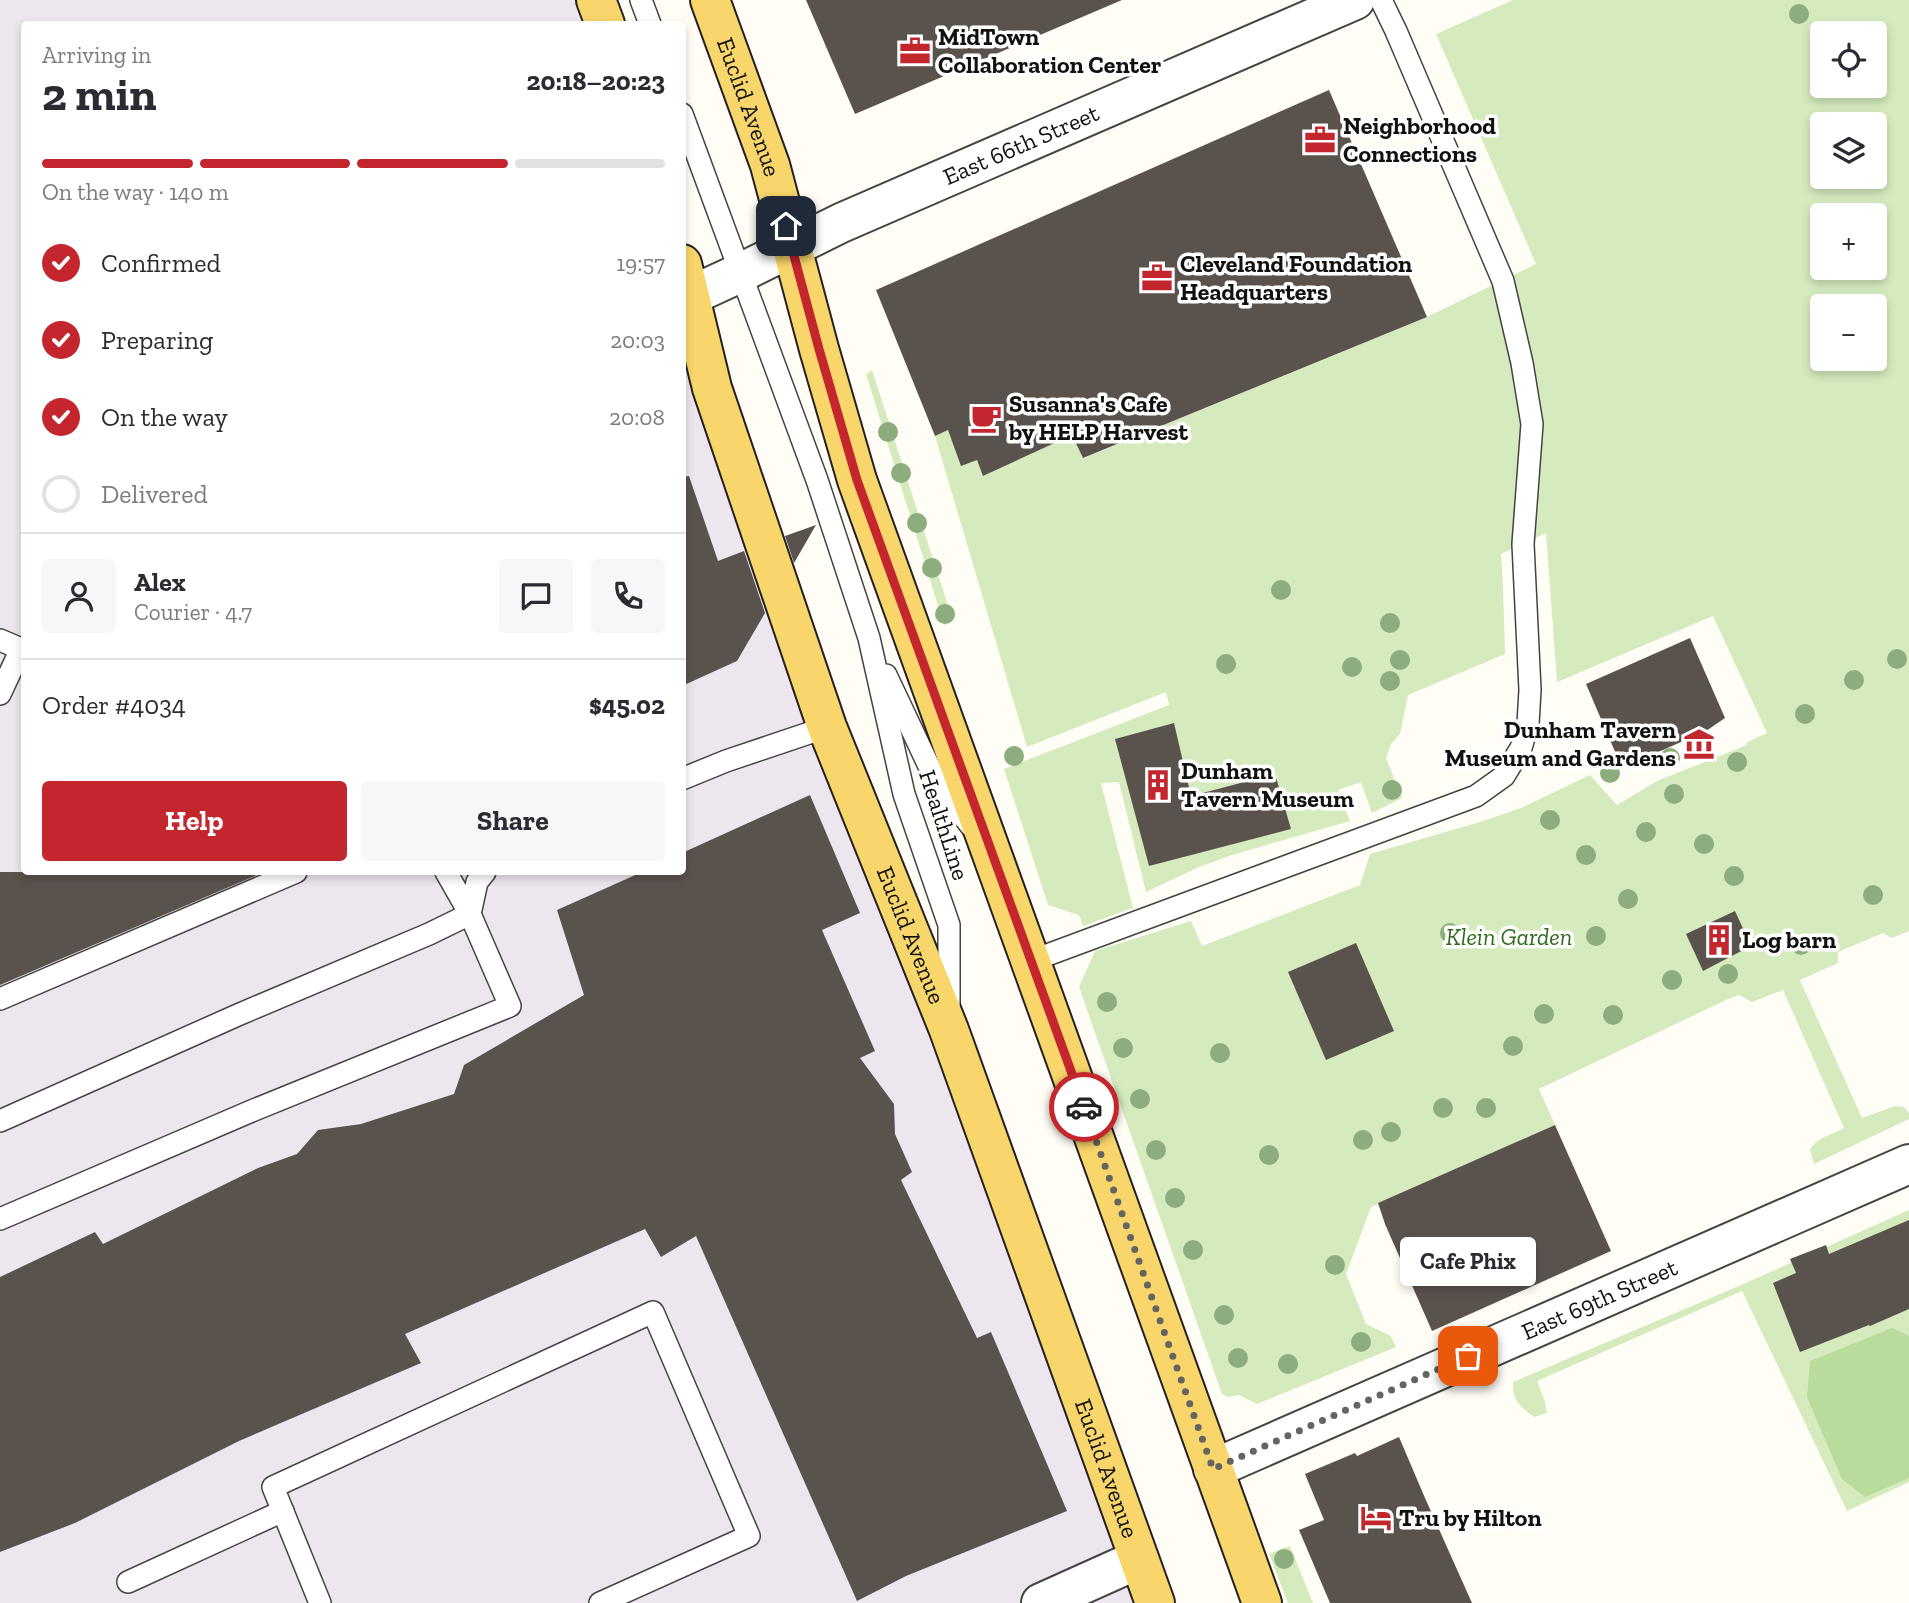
<!DOCTYPE html>
<html lang="en">
<head>
<meta charset="utf-8">
<style>
  body { margin:0; font-family:"Zilla Slab",serif; background:#f7f7f7; color:#2b2b33; height:100vh; display:flex; flex-direction:column; font-size:26px; white-space:nowrap }
  * { box-sizing:border-box; margin:0 }
  p { font-size:23px; color:#7c7c81 }
  .icon { flex:none; width:38px; height:38px; fill:none; stroke:currentColor; stroke-width:2; stroke-linecap:round; stroke-linejoin:round }
  .map { position:relative; flex:1; overflow:hidden }
  .details { position:absolute; left:21px; top:21px; width:665px; height:854px; display:flex; flex-direction:column; background:#fff; border-radius:7px; box-shadow:0 4px 10px #0003 }
  .details>* { flex:none }
  .controls { position:absolute; left:1810px; top:21px; display:grid; gap:14px }
  .controls a { display:grid; place-items:center; width:77px; height:77px; border-radius:7px; background:#fff; box-shadow:0 4px 10px #0003; font-size:35px }
  .pin { position:absolute; display:grid; place-items:center; width:60px; height:60px; color:#fff; margin:-30px; border-radius:14px; box-shadow:0 4px 10px #0006 }
  .courier { position:absolute; display:grid; place-items:center; width:70px; height:70px; margin:-35px; border:5px solid #c4262e; border-radius:50%; background:#fff; color:#222; box-shadow:0 2px 9px #0007 }
  .bubble { position:absolute; height:49px; border-radius:7px; background:#fff; box-shadow:0 4px 10px #0003; font-size:23px; font-weight:700; line-height:49px; text-align:center }
  .head em { font-style:normal; font-weight:700 }
  .head div { display:flex; flex-direction:column-reverse }
  .head { display:flex; align-items:center; justify-content:space-between; height:119px; padding:0 21px }
  h1 { font-size:46px; font-weight:700; line-height:52px }
  .bar { display:grid; grid-template-columns:repeat(4,1fr); gap:10px 7px; align-content:center; height:84px; padding:0 21px }
  .bar i { height:9px; border-radius:5px; background:#e1e1e2 }
  .bar .selected { background:#c4262e }
  .bar p { grid-column:span 4 }
  .line { display:flex; align-items:center; gap:18px; padding:0 21px; border-top:2px solid #e1e1e2 }
  .line div { flex:1 }
  .round { display:grid; place-items:center; flex:none; width:74px; height:74px; border-radius:7px; background:#f7f7f7 }
  ol { padding:0 21px; list-style:none }
  li { display:flex; align-items:center; gap:21px; height:77px }
  li p { margin-inline-start:auto }
  li .icon { padding:7px; border-radius:50%; background:#c4262e; color:#fff; stroke-width:4 }
  li:last-child { color:#7c7c81 }
  li i { width:38px; height:38px; border:4px solid #e1e1e2; border-radius:50% }
  .button { display:flex; gap:14px; margin-top:auto; padding:14px 21px }
  .button a { flex:1; height:80px; border-radius:7px; background:#c4262e; color:#fff; font-size:28px; font-weight:700; line-height:80px; text-align:center }
  .button a+a { background:#f7f7f7; color:#2b2b33 }
  .map>svg:first-child { display:block }
  .industrial { fill:#eee6ef }
  .green { fill:#d5ebbd; fill-rule:evenodd }
  .forest { fill:#b9dc9c }
  .building { fill:#5a524d }
  .lines { fill:none; stroke-linecap:round; stroke-linejoin:round }
  .service-casing { stroke:#444; stroke-width:24 }
  .minor-casing { stroke:#444; stroke-width:42 }
  .primary-casing { stroke:#222; stroke-width:42 }
  .service { stroke:#fff; stroke-width:21 }
  .minor { stroke:#fff; stroke-width:38 }
  .primary { stroke:#f9d66b; stroke-width:38 }
  .tree { fill:#8dad7f }
  .done { stroke:#646461; stroke-width:7; stroke-dasharray:0 12.6 }
  .route { stroke:#c4262e; stroke-width:9 }
  .labels { text-anchor:middle; stroke-width:7; stroke-linejoin:round; paint-order:stroke }
  .poi-label { font-size:24px; font-weight:bold; fill:#111; stroke:#fff; text-anchor:start }
  .street-label { font-size:24px; fill:#111; stroke:#fff }
  .park-label { font-size:24px; font-style:italic; fill:#2f6b1f; stroke:#fff }
</style>
</head>
<body>
<div class="map">
<svg width="1909" height="1603" viewBox="0 0 1909 1603">
  <rect width="100%" height="100%" fill="#fffdf5"/>
  <!-- industrial -->
  <path class="industrial" d="M0,0H596L605,24H24V872H682L683,264L1155,1603H0Z"/>
  <!-- green -->
  <g class="green">
    <path d="M1513,0H1909V931L1892,938L1883,933L1838,952V963L1800,980L1862,1118L1895,1106L1904,1107L1909,1113V1119L1814,1164L1810,1150C1816,1138 1832,1135 1844,1128L1783,990L1752,1002L1739,995L1726,1000L1539,1089L1555,1125L1371,1207L1346,1274L1366,1324L1391,1336L1396,1347L1257,1404L1239,1395L1228,1397L1222,1394L1079,987L1095,951L1191,921L1202,946L1360,885L1370,854L1480,822L1521,808L1590,775L1617,805L1657,781L1747,745V742L1767,733L1713,616L1557,682L1546,533L1501,554L1503,586L1505,654L1408,695L1400,734L1391,744L1386,758L1402,798L1372,813L1361,782L1338,790L1350,821L1232,855L1199,867L1146,892L1119,782L1101,783L1133,908L1083,926L1079,915L1048,905L1004,769L1169,705L1166,692L1027,747L935,436L948,430L977,460L984,476L1072,435L1084,458L1427,317L1536,264L1436,34ZM1822,33H1874V86H1822ZM1822,124H1874V177H1822ZM1822,215H1874V268H1822ZM1822,306H1874V359H1822ZM1173,724L1191,796L1275,774L1289,829L1149,866Z"/>
    <path d="M872,370L953,621L944,625L866,374Z"/>
    <path d="M1909,1210V1482L1847,1511L1742,1291L1537,1381L1545,1402L1547,1413L1534,1417C1519,1405 1513,1402 1513,1382L1739,1286Z"/>
    <path d="M1290,1546L1313,1603H1288L1269,1554Z"/>
  </g>
  <!-- forest -->
  <path class="forest" d="M1892,1328L1909,1336V1478L1865,1497L1842,1479L1807,1397L1810,1361Z"/>
  <!-- building -->
  <g class="building">
    <path d="M806,0H1122L855,114Z"/>
    <path d="M1329,90L1427,317L1083,458L1072,435L983,476L977,460L961,466L948,430L935,436L876,290Z"/>
    <path d="M689,476L718,561L744,551L765,613L737,661L682,686V477Z"/>
    <path d="M816,525L794,563L785,536Z"/>
    <path d="M1690,638L1725,718L1706,731L1622,768L1586,684Z"/>
    <path d="M1174,723L1191,796L1275,774L1291,829L1149,866L1115,739Z"/>
    <path d="M810,795L860,913L822,930L875,1051L860,1058L894,1104L895,1134L912,1172L901,1180L977,1338L991,1332L1067,1511L906,1576L857,1601L696,1236L661,1257L645,1229L405,1334L421,1363L239,1441L75,1523L0,1552V1277L95,1232L103,1244L258,1168L297,1154L318,1130L361,1124L454,1094L464,1065L584,995L557,910L642,872H682V853Z"/>
    <path d="M0,872H264L0,985Z"/>
    <path d="M1735,911L1751,946L1703,971L1686,934Z"/>
    <path d="M1356,943L1394,1031L1326,1060L1288,972Z"/>
    <path d="M1555,1125L1611,1251L1432,1331L1385,1224L1378,1203Z"/>
    <path d="M1909,1220V1309L1870,1326L1869,1325L1800,1352L1773,1283L1796,1273L1790,1259L1826,1245L1829,1254Z"/>
    <path d="M1399,1437L1425,1498L1472,1603H1330L1299,1530L1324,1520L1305,1474L1355,1453L1357,1456Z"/>
  </g>
  <g class="lines">
    <defs>
      <g id="service">
        <path d="M641,0L650,24"/>
        <path d="M682,114L817,480L869,638L904,794L949,925V1007"/>
        <path d="M0,640L21,649"/>
        <path d="M886,675L937,783L971,826"/>
        <path d="M0,694L21,649L24,648"/>
        <path d="M682,779L726,761L827,727"/>
        <path d="M470,914L477,882L485,872"/>
        <path d="M1031,961L1476,796L1504,776L1521,748L1528,724L1530,690L1523,544L1532,424L1522,363L1503,281L1396,31L1381,0"/>
        <path d="M0,999L296,872"/>
        <path d="M0,1121L240,1014L429,934L470,914"/>
        <path d="M0,1219L254,1110L510,1006L470,914L446,872"/>
        <path d="M128,1582L283,1511"/>
        <path d="M320,1603L273,1487L653,1312L749,1536L600,1603"/>
      </g>
      <g id="minor">
        <path id="s1" d="M690,296L740,273L841,223L1355,0"/>
        <path id="s2" d="M1213,1469L1909,1164"/>
        <path d="M1041,1603L1139,1559"/>
      </g>
      <g id="primary">
        <path d="M596,0L605,24"/>
        <path id="s3" d="M710,0L770,165L819,349L857,480L1262,1603"/>
        <path id="s4" d="M682,264L712,388L827,727L949,1030L1155,1603"/>
      </g>
    </defs>
    <!-- service casing -->
    <use href="#service" class="service-casing"/>
    <!-- minor casing -->
    <use href="#minor" class="minor-casing"/>
    <!-- primary casing -->
    <use href="#primary" class="primary-casing"/>
    <!-- service -->
    <use href="#service" class="service"/>
    <!-- minor -->
    <use href="#minor" class="minor"/>
    <!-- primary -->
    <use href="#primary" class="primary"/>
  </g>
  <!-- trees -->
  <g class="tree">
    <circle cx="1799" cy="14" r="10"/>
    <circle cx="888" cy="432" r="10"/>
    <circle cx="901" cy="473" r="10"/>
    <circle cx="917" cy="523" r="10"/>
    <circle cx="932" cy="568" r="10"/>
    <circle cx="1281" cy="590" r="10"/>
    <circle cx="945" cy="614" r="10"/>
    <circle cx="1390" cy="623" r="10"/>
    <circle cx="1897" cy="659" r="10"/>
    <circle cx="1400" cy="660" r="10"/>
    <circle cx="1226" cy="664" r="10"/>
    <circle cx="1352" cy="667" r="10"/>
    <circle cx="1854" cy="680" r="10"/>
    <circle cx="1390" cy="681" r="10"/>
    <circle cx="1805" cy="714" r="10"/>
    <circle cx="1014" cy="756" r="10"/>
    <circle cx="1670" cy="758" r="10"/>
    <circle cx="1737" cy="762" r="10"/>
    <circle cx="1610" cy="773" r="10"/>
    <circle cx="1392" cy="790" r="10"/>
    <circle cx="1674" cy="794" r="10"/>
    <circle cx="1550" cy="820" r="10"/>
    <circle cx="1646" cy="832" r="10"/>
    <circle cx="1704" cy="844" r="10"/>
    <circle cx="1586" cy="855" r="10"/>
    <circle cx="1734" cy="876" r="10"/>
    <circle cx="1873" cy="895" r="10"/>
    <circle cx="1628" cy="899" r="10"/>
    <circle cx="1450" cy="933" r="10"/>
    <circle cx="1596" cy="936" r="10"/>
    <circle cx="1801" cy="945" r="10"/>
    <circle cx="1728" cy="974" r="10"/>
    <circle cx="1672" cy="980" r="10"/>
    <circle cx="1107" cy="1002" r="10"/>
    <circle cx="1544" cy="1014" r="10"/>
    <circle cx="1613" cy="1015" r="10"/>
    <circle cx="1513" cy="1046" r="10"/>
    <circle cx="1123" cy="1048" r="10"/>
    <circle cx="1220" cy="1053" r="10"/>
    <circle cx="1140" cy="1099" r="10"/>
    <circle cx="1443" cy="1108" r="10"/>
    <circle cx="1486" cy="1108" r="10"/>
    <circle cx="1391" cy="1132" r="10"/>
    <circle cx="1363" cy="1140" r="10"/>
    <circle cx="1156" cy="1150" r="10"/>
    <circle cx="1269" cy="1155" r="10"/>
    <circle cx="1175" cy="1198" r="10"/>
    <circle cx="1193" cy="1250" r="10"/>
    <circle cx="1335" cy="1265" r="10"/>
    <circle cx="1224" cy="1315" r="10"/>
    <circle cx="1361" cy="1342" r="10"/>
    <circle cx="1238" cy="1358" r="10"/>
    <circle cx="1288" cy="1364" r="10"/>
    <circle cx="1284" cy="1559" r="10"/>
  </g>
  <g class="lines">
    <!-- done -->
    <path class="done" d="M1084,1107L1213,1469L1468,1356"/>
    <!-- route -->
    <path class="route" d="M786,226L819,349L857,480L1084,1107"/>
  </g>
  <!-- icons -->
  <defs>
    <symbol id="office-bare" viewBox="-9 -9 18 18"><path d="M-6-3h4V-5.5h4V-3h4V5H-6ZM-1-4.5V-3h2v-1.5ZM-6 0V1H6V0Z" fill="#c4262e" stroke="#fff" stroke-width="2.5" paint-order="stroke"/></symbol>
    <symbol id="cafe-bare" viewBox="-9 -9 18 18"><path d="M-5.5-4.5H6V0H3Q3 3.5 0 3.5H-2.5Q-5.5 3.5-5.5 0ZM3-3.2v2h1.7v-2ZM-6 4.5H4V6H-6Z" fill="#c4262e" stroke="#fff" stroke-width="2.5" paint-order="stroke"/></symbol>
    <symbol id="museum-bare" viewBox="-9 -9 18 18"><path d="M0-6L6-3V-2H-6V-3ZM-5-1h2V3h-2ZM-1-1h2V3h-2ZM3-1h2V3H3ZM-6 4H6V6H-6Z" fill="#c4262e" stroke="#fff" stroke-width="2.5" paint-order="stroke"/></symbol>
    <symbol id="building-bare" viewBox="-9 -9 18 18"><path d="M-4-6H4V6H1V3H-1V6H-4ZM-2.5-4.3h1.7v1.8h-1.7ZM.8-4.3h1.7v1.8H.8ZM-2.5-1h1.7V.8h-1.7ZM.8-1h1.7V.8H.8Z" fill="#c4262e" stroke="#fff" stroke-width="2.5" paint-order="stroke"/></symbol>
    <symbol id="hotel-bare" viewBox="-9 -9 18 18"><path d="M-6-4.5h1.5V1H6V5H4.5V3h-9V5H-6ZM-4 0a1.8 1.8 0 1 1 3.6 0ZM.5 0V-2.5h3Q6-2.5 6 0Z" fill="#c4262e" stroke="#fff" stroke-width="2.5" paint-order="stroke"/></symbol>
  </defs>
  <g fill-rule="evenodd">
    <use href="#office-bare" x="893" y="29" width="44" height="44"/>
    <use href="#office-bare" x="1298" y="118" width="44" height="44"/>
    <use href="#office-bare" x="1135" y="256" width="44" height="44"/>
    <use href="#cafe-bare" x="964" y="396" width="44" height="44"/>
    <use href="#museum-bare" x="1677" y="722" width="44" height="44"/>
    <use href="#building-bare" x="1136" y="763" width="44" height="44"/>
    <use href="#building-bare" x="1697" y="918" width="44" height="44"/>
    <use href="#hotel-bare" x="1354" y="1496" width="44" height="44"/>
  </g>
  <g class="labels">
    <!-- poi labels -->
    <g class="poi-label">
      <text x="938" y="45">MidTown<tspan x="938" dy="28">Collaboration Center</tspan></text>
      <text x="1343" y="134">Neighborhood<tspan x="1343" dy="28">Connections</tspan></text>
      <text x="1180" y="272">Cleveland Foundation<tspan x="1180" dy="28">Headquarters</tspan></text>
      <text x="1009" y="412">Susanna's Cafe<tspan x="1009" dy="28">by HELP Harvest</tspan></text>
      <text x="1676" y="738" text-anchor="end">Dunham Tavern<tspan x="1676" dy="28">Museum and Gardens</tspan></text>
      <text x="1181" y="779">Dunham<tspan x="1181" dy="28">Tavern Museum</tspan></text>
      <text x="1742" y="948">Log barn</text>
      <text x="1399" y="1526">Tru by Hilton</text>
    </g>
    <!-- street labels -->
    <g class="street-label">
      <text dy="8" stroke="none"><textPath href="#s3" startOffset="114">Euclid Avenue</textPath></text>
      <text dy="8" stroke="none"><textPath href="#s1" startOffset="364">East 66th Street</textPath></text>
      <text transform="translate(944 825) rotate(72)" y="8">HealthLine</text>
      <text dy="8" stroke="none"><textPath href="#s4" startOffset="710">Euclid Avenue</textPath></text>
      <text dy="8" stroke="none"><textPath href="#s2" startOffset="422">East 69th Street</textPath></text>
      <text dy="8" stroke="none"><textPath href="#s4" startOffset="1278">Euclid Avenue</textPath></text>
    </g>
    <!-- park labels -->
    <g class="park-label">
      <text x="1509" y="945">Klein Garden</text>
    </g>
  </g>
</svg>
<div class="controls">
<a><svg class="icon" aria-label="locate" viewBox="0 0 24 24"><circle cx="12" cy="12" r="6"/><path d="M12 2v4M12 18v4M2 12h4M18 12h4"/></svg></a>
<a><svg class="icon" aria-label="layers" viewBox="0 0 24 24"><path d="M12 4l9 5-9 5-9-5zM3 14l9 5 9-5"/></svg></a>
<a>+</a>
<a>−</a>
</div>
<div class="pin" style="left:1468px;top:1356px;background:#ea580c"><svg class="icon" aria-label="bag" viewBox="0 0 24 24"><path d="M5 8h14l-1 12H6zM9 8a3 3 0 0 1 6 0"/></svg></div>
<div class="pin" style="left:786px;top:226px;background:#1f2937"><svg class="icon" aria-label="home" viewBox="0 0 24 24"><path d="M3 11l9-7 9 7M6 9v11h12V9"/></svg></div>
<div class="courier" style="left:1084px;top:1107px"><svg class="icon" aria-label="car" viewBox="0 0 24 24"><path d="M5 17H2v-5l4-1 3-4h7l3 4 3 1v5h-3M9 17h6M6 11h13"/><circle cx="7" cy="17" r="2"/><circle cx="17" cy="17" r="2"/></svg></div>
<div class="bubble" style="left:1400px;top:1237px;width:136px">Cafe Phix</div>
<section class="details">
<div class="head"><div><h1>2 min</h1><p>Arriving in</p></div><em>20:18–20:23</em></div>
<div class="bar"><i class="selected"></i><i class="selected"></i><i class="selected"></i><i></i><p>On the way · 140 m</p></div>
<ol>
<li><svg class="icon" aria-label="check" viewBox="0 0 24 24"><path d="M5 12l5 5 9-10"/></svg>Confirmed<p>19:57</p></li>
<li><svg class="icon" aria-label="check" viewBox="0 0 24 24"><path d="M5 12l5 5 9-10"/></svg>Preparing<p>20:03</p></li>
<li><svg class="icon" aria-label="check" viewBox="0 0 24 24"><path d="M5 12l5 5 9-10"/></svg>On the way<p>20:08</p></li>
<li><i></i>Delivered</li>
</ol>
<div class="line" style="height:126px"><a class="round"><svg class="icon" aria-label="person" viewBox="0 0 24 24"><circle cx="12" cy="8" r="4"/><path d="M4 21q1-7 8-7t8 7"/></svg></a><div><b>Alex</b><p>Courier · 4.7</p></div><a class="round"><svg class="icon" aria-label="chat" viewBox="0 0 24 24"><path d="M4 5h16v11H9l-5 4z"/></svg></a><a class="round"><svg class="icon" aria-label="phone" viewBox="0 0 24 24"><path d="M5 4h4l2 5-3 2q2 4 5 5l2-3 5 2v4C11 20 4 13 5 4z"/></svg></a></div>
<div class="line" style="height:91px"><div>Order #4034</div><b>$45.02</b></div>
<div class="button"><a>Help</a><a>Share</a></div>
</section>
</div>
</body>
</html>
